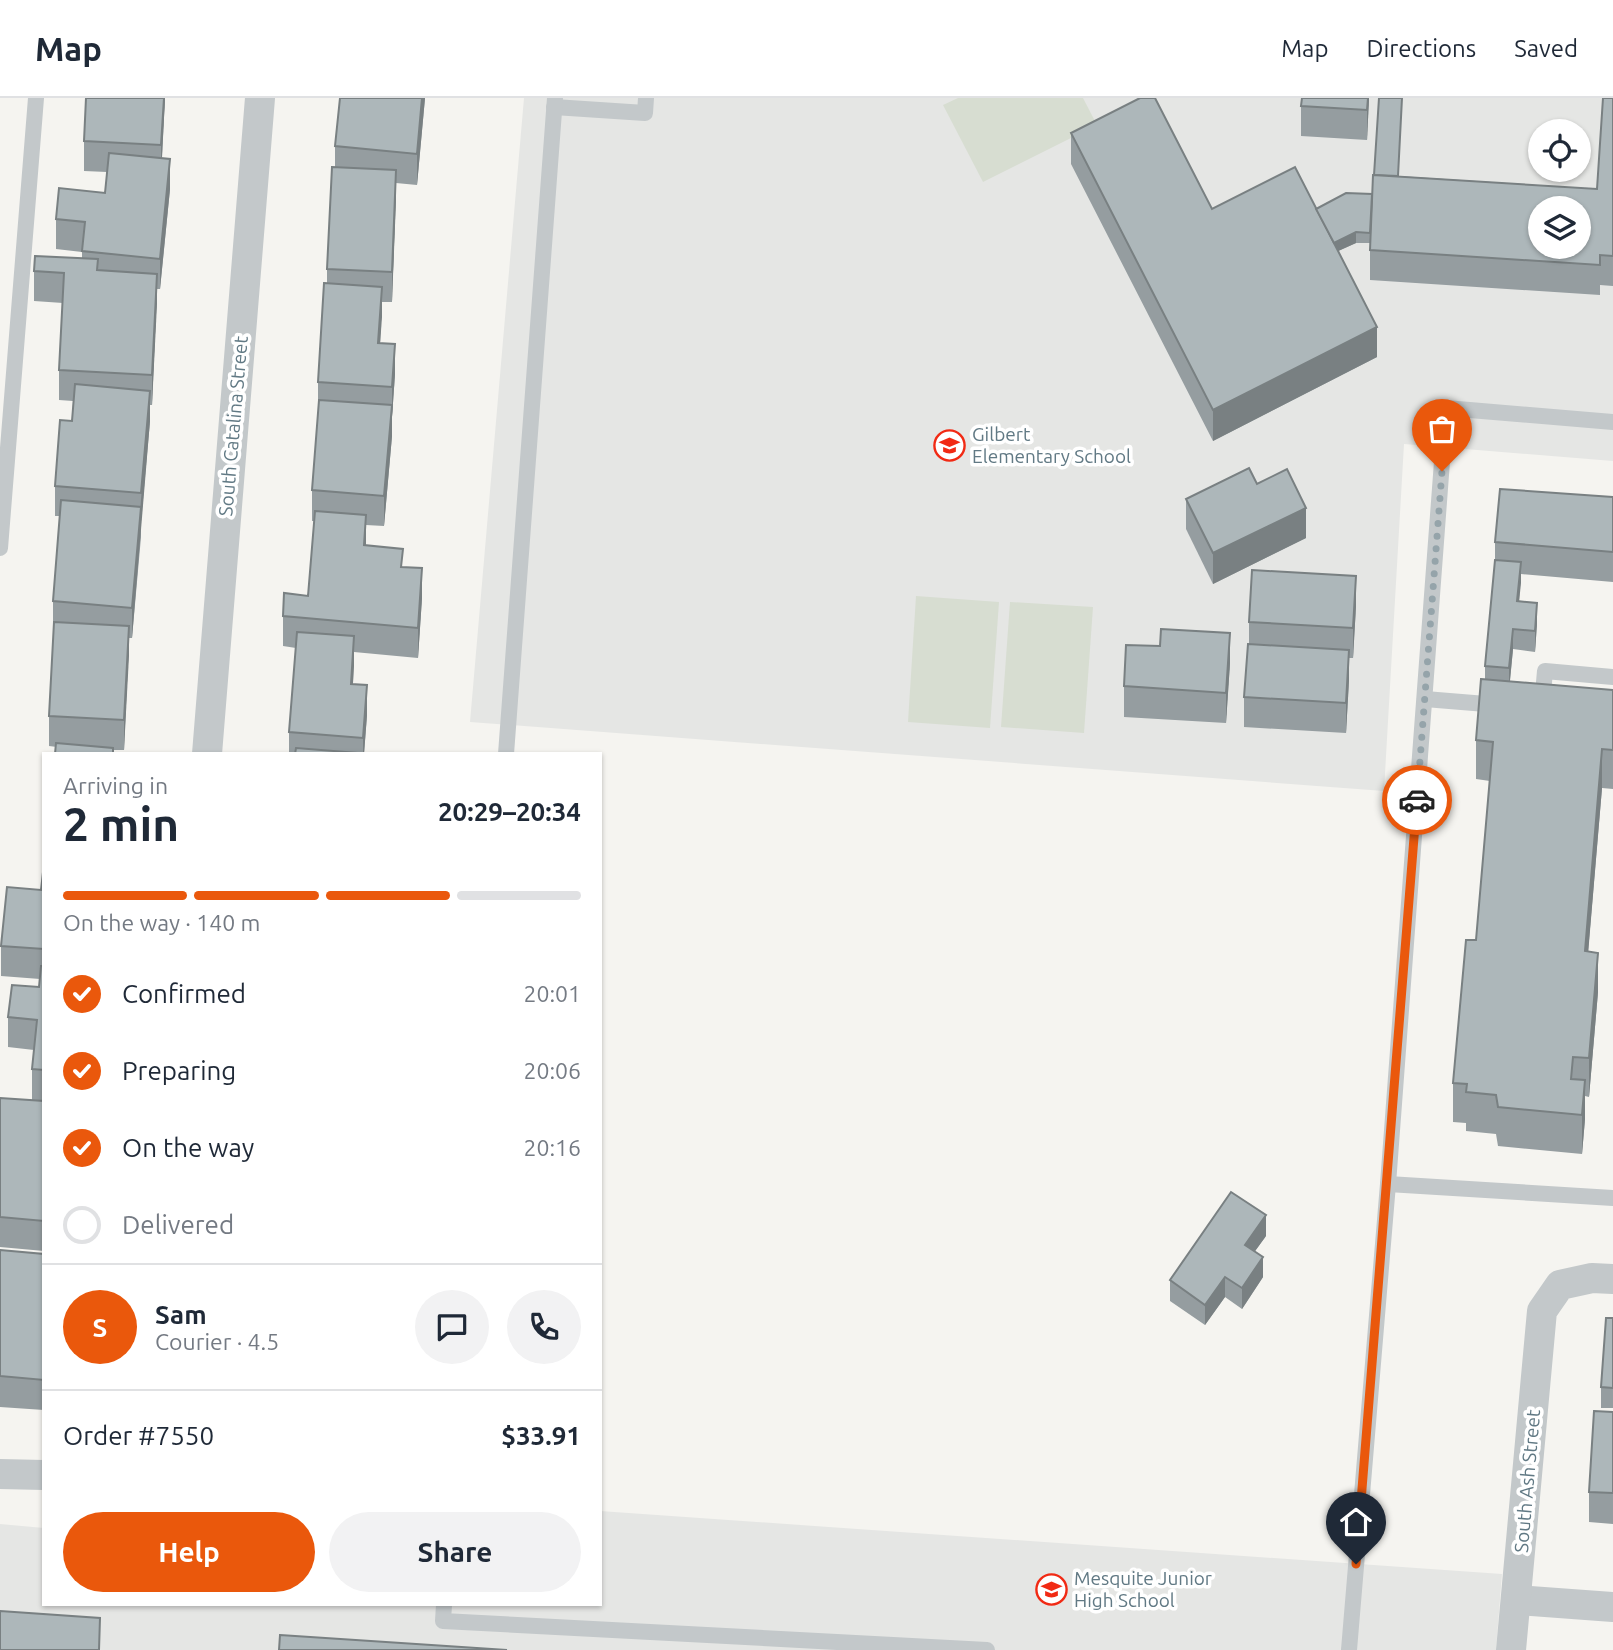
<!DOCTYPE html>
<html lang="en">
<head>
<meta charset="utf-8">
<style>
  body { margin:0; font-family:Ubuntu,sans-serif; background:#f2f2f3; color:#1f2937; height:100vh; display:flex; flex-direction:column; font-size:26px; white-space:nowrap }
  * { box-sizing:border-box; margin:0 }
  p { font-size:23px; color:#747a83 }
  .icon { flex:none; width:38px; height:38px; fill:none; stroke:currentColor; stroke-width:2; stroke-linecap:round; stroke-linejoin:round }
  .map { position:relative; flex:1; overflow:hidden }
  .sheet { position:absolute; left:42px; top:654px; width:560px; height:854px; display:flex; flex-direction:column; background:#fff; border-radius:0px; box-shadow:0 2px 5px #0004 }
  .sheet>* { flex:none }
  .fabs { position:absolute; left:1528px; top:21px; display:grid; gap:14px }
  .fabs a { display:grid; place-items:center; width:63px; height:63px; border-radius:50%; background:#fff; box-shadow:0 2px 5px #0004; font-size:35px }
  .pin { position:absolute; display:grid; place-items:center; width:60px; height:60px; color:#fff; margin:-72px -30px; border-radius:50% 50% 50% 0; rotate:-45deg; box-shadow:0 0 7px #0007 }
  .pin .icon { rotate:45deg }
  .courier { position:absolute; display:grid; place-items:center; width:70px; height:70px; margin:-35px; border:5px solid #ea580c; border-radius:50%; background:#fff; color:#222; box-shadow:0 2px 9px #0007 }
  .overview em { font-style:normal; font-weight:700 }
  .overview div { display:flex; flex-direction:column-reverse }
  .overview { display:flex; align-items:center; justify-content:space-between; height:119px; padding:0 21px }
  h1 { font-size:46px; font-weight:700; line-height:52px }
  .bar { display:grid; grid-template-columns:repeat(4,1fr); gap:10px 7px; align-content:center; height:84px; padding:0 21px }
  .bar i { height:9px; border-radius:5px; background:#e0e1e3 }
  .bar .selected { background:#ea580c }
  .bar p { grid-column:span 4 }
  .line { display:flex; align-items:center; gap:18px; padding:0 21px; border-top:2px solid #e0e1e3 }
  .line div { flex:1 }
  .round { display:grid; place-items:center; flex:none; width:74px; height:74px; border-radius:37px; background:#f2f2f3 }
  ol { padding:0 21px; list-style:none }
  li { display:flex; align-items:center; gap:21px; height:77px }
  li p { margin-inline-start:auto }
  li .icon { padding:7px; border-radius:50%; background:#ea580c; color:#fff; stroke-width:4 }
  li:last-child { color:#747a83 }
  li i { width:38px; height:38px; border:4px solid #e0e1e3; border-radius:50% }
  .primary-button { display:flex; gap:14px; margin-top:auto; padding:14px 21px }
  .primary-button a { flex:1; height:80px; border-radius:42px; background:#ea580c; color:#fff; font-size:28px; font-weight:700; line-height:80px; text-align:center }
  .primary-button a+a { background:#f2f2f3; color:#1f2937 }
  header { display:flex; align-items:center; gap:42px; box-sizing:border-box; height:98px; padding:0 35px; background:#fff; border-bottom:2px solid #e0e1e3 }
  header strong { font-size:33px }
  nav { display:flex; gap:38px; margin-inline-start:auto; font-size:24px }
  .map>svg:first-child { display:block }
  .built { fill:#e5e6e4; fill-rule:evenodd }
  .garden { fill:#d7ddd1 }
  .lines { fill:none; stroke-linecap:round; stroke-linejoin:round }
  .lane { stroke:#c3c8ca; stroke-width:16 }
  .street { stroke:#c3c8ca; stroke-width:30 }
  .wall { fill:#959da0 }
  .shaded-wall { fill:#798082 }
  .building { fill:#adb7ba; stroke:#798082; stroke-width:2; fill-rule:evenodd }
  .done { stroke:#95a4aa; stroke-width:7; stroke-dasharray:0 12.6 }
  .route { stroke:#ea580c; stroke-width:9 }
  .labels { text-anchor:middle; stroke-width:7; stroke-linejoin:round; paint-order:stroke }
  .street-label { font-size:19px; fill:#617984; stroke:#fff }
  .poi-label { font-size:19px; fill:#617984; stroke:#fff; text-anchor:start }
</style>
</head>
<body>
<header>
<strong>Map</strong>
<nav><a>Map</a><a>Directions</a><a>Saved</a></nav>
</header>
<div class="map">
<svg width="1613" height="1552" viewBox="0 0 1613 1552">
  <rect width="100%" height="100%" fill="#f5f4f0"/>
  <!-- built -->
  <g class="built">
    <path d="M524,0H1613V363L1404,346L1384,693L470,624ZM1540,33H1578V72H1540ZM1540,110H1578V149H1540Z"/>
    <path d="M600,1413L1502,1476L1496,1552H0V1426L44,1430V1507H600Z"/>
  </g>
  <!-- garden -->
  <g class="garden">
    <path d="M958,0H1083L1097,27L983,84L943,7Z"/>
    <path d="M916,498L999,504L990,630L908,624Z"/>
    <path d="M1010,504L1093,509L1084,635L1001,629Z"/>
  </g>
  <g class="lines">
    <!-- lane -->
    <g class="lane">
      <path d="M554,9L645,15L646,0"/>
      <path d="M0,450L36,0"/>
      <path d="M1425,601L1498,607"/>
      <path d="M1542,607L1545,573L1613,579"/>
      <path d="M506,656L555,0"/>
      <path d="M1388,1086L1613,1100"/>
      <path d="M444,1507L443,1523L987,1552"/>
      <path d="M1349,1552L1388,1086L1446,310L1613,324"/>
    </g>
    <!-- street -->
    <g class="street">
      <path d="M207,656L260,0"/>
      <path d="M0,1376L44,1377"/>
      <path d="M1516,1502L1613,1509"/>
      <path d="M1511,1552L1542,1213L1560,1187L1592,1180L1613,1181"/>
    </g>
  </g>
  <!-- wall -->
  <g class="wall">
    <path d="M165,0L162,60L170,91L160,191H157L152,307H150V323L141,424V439L132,540H129L124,652H113V656L49,648V618L54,534H53V503L60,418H55V388L72,323L73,303L59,302V272L63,205L34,203V173L82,161V154L56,151V121L105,95L107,74L84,73V43Z"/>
    <path d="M340,0H425L417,87L396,85L392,204H382L380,245L395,276L392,319V338L384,428L366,427V447L403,469L422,500L418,560L354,554L353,586L367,617L364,656H289V634L296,550L283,548V518L308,498L314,423H312V392L318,314V284L327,186V171L335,69V48Z"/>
    <path d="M1369,0L1367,42L1301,38V8Z"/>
    <path d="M1613,0V188L1600,187V197L1370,182V145H1356L1338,153L1377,259L1213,343L1071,66V35L1212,111H1316L1372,96L1399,78L1597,91Z"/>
    <path d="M1257,386L1306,440L1213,486L1186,431V401Z"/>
    <path d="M1613,399V484L1521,476L1519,503L1537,525L1535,554L1513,551L1510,583L1613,592V691L1602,690L1588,854L1598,894L1589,999L1585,998V1021L1582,1056L1498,1048L1496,1036L1466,1033V1025L1453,1024V985L1476,842L1490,683L1476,681V642L1485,581V568L1495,462V444Z"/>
    <path d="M1356,508L1353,560H1349V582L1346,635L1244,629V599L1249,546V524Z"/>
    <path d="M1230,565L1226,625L1124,619V588Z"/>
    <path d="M44,765V1003L32,1002V971L34,952L8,949V919L39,889L40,881L1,878V848L41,792Z"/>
    <path d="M0,1000L44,1003V1153L0,1149Z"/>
    <path d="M1266,1138L1255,1153L1263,1179L1242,1211L1225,1199L1205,1227L1170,1203V1182Z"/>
    <path d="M0,1152L44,1156V1312L0,1309Z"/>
    <path d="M1613,1220V1310H1601V1289Z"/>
    <path d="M1613,1314V1426L1589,1424V1394Z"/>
  </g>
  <!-- shaded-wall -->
  <g class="shaded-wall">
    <path d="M164,0H165L161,77V47Z"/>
    <path d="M422,0H425L417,87V56Z"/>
    <path d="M1368,0H1369L1367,42V12Z"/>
    <path d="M170,61V91L160,191V161Z"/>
    <path d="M396,72V102L392,204V174Z"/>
    <path d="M1356,134V145L1325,159V149Z"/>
    <path d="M157,176V206L152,307V277Z"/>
    <path d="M382,189V219L378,275V245Z"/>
    <path d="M1377,229V259L1213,343V312Z"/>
    <path d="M395,246V276L392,319V289Z"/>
    <path d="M150,293V323L132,540V510Z"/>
    <path d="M392,307V338L384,428V398Z"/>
    <path d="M1306,410V440L1213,486V455Z"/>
    <path d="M366,417V448L364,447Z"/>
    <path d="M1521,464V485L1517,523V503Z"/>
    <path d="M422,470V500L418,560V530Z"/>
    <path d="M1356,478V508L1353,560V530Z"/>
    <path d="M1537,505V525L1535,554V533Z"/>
    <path d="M129,528V558L124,652V622Z"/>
    <path d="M1513,531V551L1509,591V570Z"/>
    <path d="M1230,535V565L1226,625V595Z"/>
    <path d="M354,538V568L351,616V586Z"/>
    <path d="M1349,552V582L1346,635V605Z"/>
    <path d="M367,587V617L364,656H363V640Z"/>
    <path d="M1602,651V690L1585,892V853Z"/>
    <path d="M1598,855V894L1589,999V960Z"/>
    <path d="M1585,982V1021L1582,1056V1017Z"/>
    <path d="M1266,1117V1138L1245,1167V1147Z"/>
    <path d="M1263,1159V1179L1242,1211V1190Z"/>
    <path d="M1225,1179V1199L1205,1227V1207Z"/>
    <path d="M100,1520V1552H99Z"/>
  </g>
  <!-- building -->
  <g class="building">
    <path d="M86,0H164L161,47L84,43Z"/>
    <path d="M340,0H422L417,56L335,48Z"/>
    <path d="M1140,0H1155L1212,111L1295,69L1377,229L1213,312L1071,35Z"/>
    <path d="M1302,0H1368L1367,12L1301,8Z"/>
    <path d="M1379,0H1402L1398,78L1374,77Z"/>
    <path d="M1603,0H1613V158L1600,157V167L1370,152L1373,77L1597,91ZM1540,110H1578V149H1540Z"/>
    <path d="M109,55L170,61L160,161L82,153L85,124L56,121L59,90L105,95Z"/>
    <path d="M332,69L396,72L392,174L327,171Z"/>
    <path d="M1346,95L1372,96L1370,135L1356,134L1334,145L1316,111Z"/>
    <path d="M35,158L98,161L97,172L157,176L152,277L59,272L64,175L34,173Z"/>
    <path d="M324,185L382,189L378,245L395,246L392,289L318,284Z"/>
    <path d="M75,286L150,293L141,395L55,388L60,322L72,323Z"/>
    <path d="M319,302L392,307L384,398L312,392Z"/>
    <path d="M1249,370L1257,386L1287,371L1306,410L1213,455L1186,401Z"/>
    <path d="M1500,391L1613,399V454L1495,444Z"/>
    <path d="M61,402L141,409L132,510L53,503Z"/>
    <path d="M315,413L366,417L364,447L403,451L401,469L422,470L418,530L283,518L284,495L308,498Z"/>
    <path d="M1495,462L1521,464L1517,503L1537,505L1535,533L1513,531L1509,570L1485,568Z"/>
    <path d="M1252,472L1356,478L1353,530L1249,524Z"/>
    <path d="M54,524L129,528L124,622L49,618Z"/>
    <path d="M1161,531L1230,535L1226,595L1124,588L1126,547L1160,548Z"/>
    <path d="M297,534L354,538L351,586L367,587L363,640L289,634Z"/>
    <path d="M1248,546L1349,552L1346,605L1244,599Z"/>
    <path d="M1481,581L1613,592V652L1602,651L1585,853L1598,855L1589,960L1573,959L1571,981L1585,982L1582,1017L1498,1009L1496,997L1466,994L1467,986L1453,985L1466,842H1476L1493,644L1476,642Z"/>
    <path d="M56,645L113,650V656H55Z"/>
    <path d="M296,650L359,655L358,656H295Z"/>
    <path d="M44,765V851L1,848L7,789L41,792Z"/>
    <path d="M41,868H44V972L32,971L37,922L8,919L12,887L39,889Z"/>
    <path d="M0,1000L44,1003V1123L0,1119Z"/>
    <path d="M1231,1094L1266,1117L1245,1147L1263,1159L1242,1190L1225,1179L1205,1207L1170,1182Z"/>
    <path d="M0,1152L44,1156V1282L0,1278Z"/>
    <path d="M1606,1220H1613V1290L1601,1289Z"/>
    <path d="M1594,1313L1613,1314V1395L1589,1394Z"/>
    <path d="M0,1513L100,1520L99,1552H0Z"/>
    <path d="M280,1537L507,1552H279Z"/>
  </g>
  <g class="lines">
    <!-- done -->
    <path class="done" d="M1417,702L1442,373"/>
    <!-- route -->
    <path class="route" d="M1356,1466L1417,702"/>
  </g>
  <!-- icons -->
  <defs>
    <symbol id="school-ring" viewBox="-11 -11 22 22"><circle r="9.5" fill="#fff" stroke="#f12a14" stroke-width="1.5"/><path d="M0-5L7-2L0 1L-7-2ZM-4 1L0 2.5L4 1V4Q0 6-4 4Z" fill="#f12a14"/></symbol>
  </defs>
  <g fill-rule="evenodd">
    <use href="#school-ring" x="932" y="330" width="35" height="35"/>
    <use href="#school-ring" x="1034" y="1474" width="35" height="35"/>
  </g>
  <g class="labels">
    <!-- street labels -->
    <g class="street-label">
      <text transform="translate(233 328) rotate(-85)" y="7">South Catalina Street</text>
      <text transform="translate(1527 1383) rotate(-85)" y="7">South Ash Street</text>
    </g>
    <!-- poi labels -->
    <g class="poi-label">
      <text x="972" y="343">Gilbert<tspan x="972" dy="22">Elementary School</tspan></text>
      <text x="1074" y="1487">Mesquite Junior<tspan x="1074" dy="22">High School</tspan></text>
    </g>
  </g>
</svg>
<div class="fabs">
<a><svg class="icon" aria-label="locate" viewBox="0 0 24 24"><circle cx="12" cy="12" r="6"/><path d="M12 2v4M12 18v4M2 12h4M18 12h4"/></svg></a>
<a><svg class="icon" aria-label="layers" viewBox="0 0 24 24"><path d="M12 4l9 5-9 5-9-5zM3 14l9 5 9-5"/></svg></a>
</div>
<div class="pin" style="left:1442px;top:373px;background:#ea580c"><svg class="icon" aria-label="bag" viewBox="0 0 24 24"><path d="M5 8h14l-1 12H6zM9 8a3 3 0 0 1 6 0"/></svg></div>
<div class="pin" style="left:1356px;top:1466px;background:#1f2937"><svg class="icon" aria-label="home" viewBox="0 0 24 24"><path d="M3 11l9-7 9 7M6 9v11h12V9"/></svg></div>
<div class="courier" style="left:1417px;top:702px"><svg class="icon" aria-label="car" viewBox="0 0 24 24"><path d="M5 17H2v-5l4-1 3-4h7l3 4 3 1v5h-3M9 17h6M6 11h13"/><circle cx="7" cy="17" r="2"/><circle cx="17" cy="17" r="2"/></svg></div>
<section class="sheet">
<div class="overview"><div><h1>2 min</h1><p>Arriving in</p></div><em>20:29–20:34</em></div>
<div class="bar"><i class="selected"></i><i class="selected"></i><i class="selected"></i><i></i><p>On the way · 140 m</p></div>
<ol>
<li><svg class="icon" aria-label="check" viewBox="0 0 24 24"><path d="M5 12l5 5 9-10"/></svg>Confirmed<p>20:01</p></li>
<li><svg class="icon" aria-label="check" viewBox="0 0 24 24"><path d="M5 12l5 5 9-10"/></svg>Preparing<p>20:06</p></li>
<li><svg class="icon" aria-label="check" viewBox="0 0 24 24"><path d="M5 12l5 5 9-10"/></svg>On the way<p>20:16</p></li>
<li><i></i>Delivered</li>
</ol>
<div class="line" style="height:126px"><b class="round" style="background:#ea580c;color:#fff">S</b><div><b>Sam</b><p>Courier · 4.5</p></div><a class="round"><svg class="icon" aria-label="chat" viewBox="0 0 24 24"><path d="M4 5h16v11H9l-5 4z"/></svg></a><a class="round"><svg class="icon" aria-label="phone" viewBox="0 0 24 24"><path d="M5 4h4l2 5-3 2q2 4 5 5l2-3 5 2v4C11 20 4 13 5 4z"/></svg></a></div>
<div class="line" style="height:91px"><div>Order #7550</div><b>$33.91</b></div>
<div class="primary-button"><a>Help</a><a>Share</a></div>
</section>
</div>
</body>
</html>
